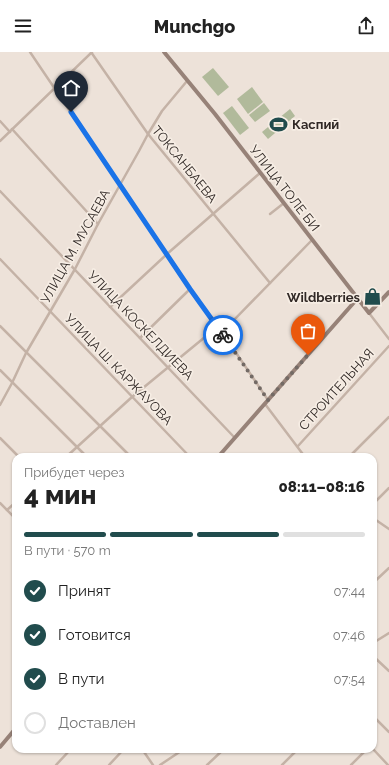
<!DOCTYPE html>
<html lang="ru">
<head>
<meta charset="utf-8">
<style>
  body { margin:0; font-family:Raleway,sans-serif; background:#f6f6f6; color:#222; height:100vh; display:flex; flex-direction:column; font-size:15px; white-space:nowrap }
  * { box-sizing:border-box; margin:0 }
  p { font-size:13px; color:#767676 }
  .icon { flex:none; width:22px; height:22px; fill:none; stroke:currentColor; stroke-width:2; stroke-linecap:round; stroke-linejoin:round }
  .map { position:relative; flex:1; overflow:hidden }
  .side { position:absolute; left:12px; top:401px; width:365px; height:300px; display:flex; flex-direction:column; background:#fff; border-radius:12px; box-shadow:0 1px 3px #0004 }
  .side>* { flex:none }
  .pin { position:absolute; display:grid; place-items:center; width:34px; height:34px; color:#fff; margin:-41px -17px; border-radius:50% 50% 50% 0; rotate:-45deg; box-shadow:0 0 4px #0007 }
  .pin .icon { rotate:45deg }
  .courier { position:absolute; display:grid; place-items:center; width:40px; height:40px; margin:-20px; border:3px solid #1a73e8; border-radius:50%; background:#fff; color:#222; box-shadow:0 1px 5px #0007 }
  .overview em { font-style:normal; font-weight:800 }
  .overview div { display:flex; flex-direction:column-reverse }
  .overview { display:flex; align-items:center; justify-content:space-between; height:68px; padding:0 12px }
  h1 { font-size:26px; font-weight:800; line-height:30px }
  .bar { display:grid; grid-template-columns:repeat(4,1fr); gap:6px 4px; align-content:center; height:48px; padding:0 12px }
  .bar i { height:5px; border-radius:3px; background:#e0e0e0 }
  .bar .on { background:#214c4d }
  .bar p { grid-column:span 4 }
  ol { padding:0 12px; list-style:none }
  li { display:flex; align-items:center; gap:12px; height:44px }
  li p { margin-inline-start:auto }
  li .icon { padding:4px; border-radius:50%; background:#214c4d; color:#fff; stroke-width:4 }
  li:last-child { color:#767676 }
  li i { width:22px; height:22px; border:2px solid #e0e0e0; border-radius:50% }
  header { display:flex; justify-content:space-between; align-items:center; height:52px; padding:0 12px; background:#fff; font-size:18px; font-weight:800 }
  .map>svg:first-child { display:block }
  .green { fill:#b1ba9b }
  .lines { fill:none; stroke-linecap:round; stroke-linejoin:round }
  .street { stroke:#c4b2a6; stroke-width:2.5 }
  .secondary { stroke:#978278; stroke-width:4 }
  .done { stroke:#736a65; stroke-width:4; stroke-dasharray:0 7.2 }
  .route { stroke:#1a73e8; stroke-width:5 }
  .labels { text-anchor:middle; stroke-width:3.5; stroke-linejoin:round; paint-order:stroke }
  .poi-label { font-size:13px; font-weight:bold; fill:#312926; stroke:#f6ede4; text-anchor:start }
  .street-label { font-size:13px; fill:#312926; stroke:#f6ede4 }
</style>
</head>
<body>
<header><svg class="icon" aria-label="menu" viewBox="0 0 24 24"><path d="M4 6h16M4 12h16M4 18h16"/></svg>Munchgo<svg class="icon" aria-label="share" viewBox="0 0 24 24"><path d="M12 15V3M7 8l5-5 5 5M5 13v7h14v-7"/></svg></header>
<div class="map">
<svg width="389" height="713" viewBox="0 0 389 713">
  <rect width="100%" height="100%" fill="#ede2d9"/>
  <!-- green -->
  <g class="green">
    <path d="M213,16L229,35L218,44L202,25Z"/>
    <path d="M252,35L263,50L248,62L237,47Z"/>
    <path d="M264,51L270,59L255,70L249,63Z"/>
    <path d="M232,54L249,76L240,83L223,61Z"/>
    <path d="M290,57L295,64L268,87L262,80Z"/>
  </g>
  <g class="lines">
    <!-- street -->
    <g class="street">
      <path d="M30,0L190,237L220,277L268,348"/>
      <path d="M91,0L148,82L270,231"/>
      <path d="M0,69L10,80"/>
      <path d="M12,77L98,172"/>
      <path d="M0,89L92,0"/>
      <path d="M0,139L234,385"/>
      <path d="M270,162L284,151"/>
      <path d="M0,207L190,405"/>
      <path d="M110,255L167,202L260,121"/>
      <path d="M369,261L389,287"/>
      <path d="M0,274L131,405"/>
      <path d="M140,286L190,237"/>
      <path d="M0,318L87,405"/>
      <path d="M265,352L305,405"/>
      <path d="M0,353L12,331L26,301L75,217L98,172L139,99L148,82L162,59L187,29"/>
      <path d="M0,386L19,405"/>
      <path d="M298,394L389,294"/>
      <path d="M66,405L132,345L205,285L231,271L312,188"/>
      <path d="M349,405L389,365"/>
      <path d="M0,451L16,467"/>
      <path d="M373,452L389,436"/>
      <path d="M7,458L16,450"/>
      <path d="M373,466L389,477"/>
      <path d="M373,531L389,516"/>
      <path d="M373,591L389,581"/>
      <path d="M373,604L389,619"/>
      <path d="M373,664L389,680"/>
      <path d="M142,697L153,713"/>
      <path d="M373,697L388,713"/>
      <path d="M56,713L71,697"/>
      <path d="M109,713L124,697"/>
      <path d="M160,713L184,697"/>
      <path d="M207,713L224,697"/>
      <path d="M282,713L298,697"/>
      <path d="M351,713L367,697"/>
    </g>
    <!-- secondary -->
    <g class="secondary">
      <path d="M164,0L215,62L369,261L389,240"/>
      <path d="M218,405L357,247"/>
      <path d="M0,695L16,676"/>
    </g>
  </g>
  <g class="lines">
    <!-- done -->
    <path class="done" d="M223,283L268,348L308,303"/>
    <!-- route -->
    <path class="route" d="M71,60L190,237L223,283"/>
  </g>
  <!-- icons -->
  <defs>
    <symbol id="stadium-bare" viewBox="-9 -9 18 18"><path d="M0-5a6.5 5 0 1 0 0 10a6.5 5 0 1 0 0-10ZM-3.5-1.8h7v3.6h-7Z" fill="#214c4d" stroke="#f6ede4" stroke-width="2.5" paint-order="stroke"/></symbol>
    <symbol id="shop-bare" viewBox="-9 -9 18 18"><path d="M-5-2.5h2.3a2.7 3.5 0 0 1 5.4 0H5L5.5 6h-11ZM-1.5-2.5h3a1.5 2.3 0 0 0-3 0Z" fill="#214c4d" stroke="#f6ede4" stroke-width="2.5" paint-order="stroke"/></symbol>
  </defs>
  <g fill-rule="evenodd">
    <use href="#stadium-bare" x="266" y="60" width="25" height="25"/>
    <use href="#shop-bare" x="360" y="232" width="25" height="25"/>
  </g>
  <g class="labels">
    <!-- poi labels -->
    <g class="poi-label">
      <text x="292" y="77">Каспий</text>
      <text x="360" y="250" text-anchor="end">Wildberries</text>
    </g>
    <!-- street labels -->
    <g class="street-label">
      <text transform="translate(185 112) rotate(51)" y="5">ТОКСАНБАЕВА</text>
      <text transform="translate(285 136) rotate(52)" y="5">УЛИЦА ТОЛЕ БИ</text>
      <text transform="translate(75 194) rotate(-61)" y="5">УЛИЦА М. МУСАЕВА</text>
      <text transform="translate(141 273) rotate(46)" y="5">УЛИЦА КОСКЕЛДИЕВА</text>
      <text transform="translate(119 317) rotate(46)" y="5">УЛИЦА Ш. КАРЖАУОВА</text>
      <text transform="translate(336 337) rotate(-48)" y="5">СТРОИТЕЛЬНАЯ</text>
    </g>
  </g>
</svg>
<div class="pin" style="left:308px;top:303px;background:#ea580c"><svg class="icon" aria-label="bag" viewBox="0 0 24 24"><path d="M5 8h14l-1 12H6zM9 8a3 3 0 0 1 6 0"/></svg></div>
<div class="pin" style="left:71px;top:60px;background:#1f2937"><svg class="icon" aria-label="home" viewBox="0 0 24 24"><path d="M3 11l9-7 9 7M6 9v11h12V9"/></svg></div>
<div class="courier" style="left:223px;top:283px"><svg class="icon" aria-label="bike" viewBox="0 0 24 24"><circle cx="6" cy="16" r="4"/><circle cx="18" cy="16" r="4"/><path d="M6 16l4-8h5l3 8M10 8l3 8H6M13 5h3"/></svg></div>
<section class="side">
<div class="overview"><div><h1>4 мин</h1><p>Прибудет через</p></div><em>08:11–08:16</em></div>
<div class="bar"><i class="on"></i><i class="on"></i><i class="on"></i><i></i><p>В пути · 570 m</p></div>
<ol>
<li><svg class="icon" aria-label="check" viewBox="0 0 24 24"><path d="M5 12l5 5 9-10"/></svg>Принят<p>07:44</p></li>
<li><svg class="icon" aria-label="check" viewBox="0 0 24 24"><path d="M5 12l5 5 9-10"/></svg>Готовится<p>07:46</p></li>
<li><svg class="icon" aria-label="check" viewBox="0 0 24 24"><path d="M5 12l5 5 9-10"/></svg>В пути<p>07:54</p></li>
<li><i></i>Доставлен</li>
</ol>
</section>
</div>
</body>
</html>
